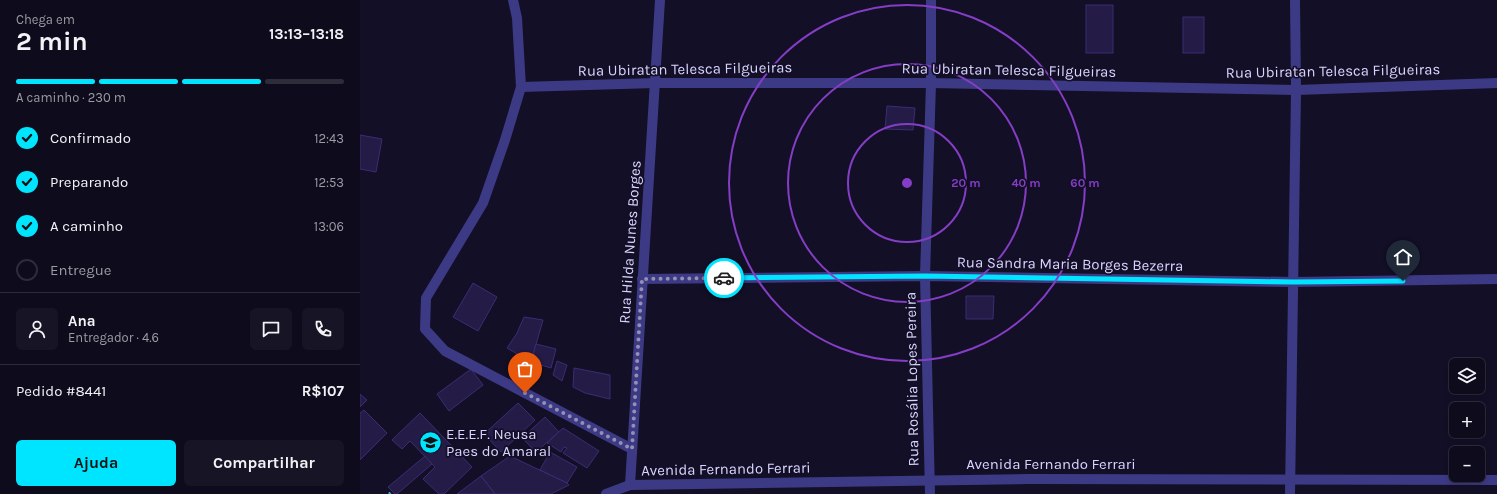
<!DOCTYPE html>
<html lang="pt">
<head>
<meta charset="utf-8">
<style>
  body { margin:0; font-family:Karla,sans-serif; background:#171425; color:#f1f3f6; height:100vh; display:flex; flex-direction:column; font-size:15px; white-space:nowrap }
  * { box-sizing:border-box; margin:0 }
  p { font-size:13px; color:#9b9ba3 }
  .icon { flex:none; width:22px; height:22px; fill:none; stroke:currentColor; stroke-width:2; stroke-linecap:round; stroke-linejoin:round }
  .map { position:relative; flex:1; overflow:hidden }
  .drawer { display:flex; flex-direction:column; background:#0e0b1c; width:360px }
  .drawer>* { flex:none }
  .controls { position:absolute; left:1089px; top:358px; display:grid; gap:8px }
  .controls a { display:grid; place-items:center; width:36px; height:36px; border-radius:6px; background:#0e0b1c; box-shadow:0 2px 6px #0003,0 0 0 1px #2e2b3b; font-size:20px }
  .pin { position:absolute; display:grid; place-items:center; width:34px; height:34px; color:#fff; margin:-41px -17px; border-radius:50% 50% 50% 0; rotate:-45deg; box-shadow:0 0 4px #0007 }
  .pin .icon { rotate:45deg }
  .courier { position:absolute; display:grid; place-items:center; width:40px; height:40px; margin:-20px; border:3px solid #00e5ff; border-radius:50%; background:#fff; color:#222; box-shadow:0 1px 5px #0007 }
  .headline em { font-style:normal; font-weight:700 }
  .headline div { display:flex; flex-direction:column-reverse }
  .headline { display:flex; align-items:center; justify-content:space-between; height:68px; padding:0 16px }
  h1 { font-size:26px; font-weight:700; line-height:30px }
  .bar { display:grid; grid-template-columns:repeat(4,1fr); gap:6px 4px; align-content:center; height:48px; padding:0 16px }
  .bar i { height:5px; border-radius:3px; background:#2e2b3b }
  .bar .current { background:#00e5ff }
  .bar p { grid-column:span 4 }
  .line { display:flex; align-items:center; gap:10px; padding:0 16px; border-top:1px solid #2e2b3b }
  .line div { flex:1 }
  .round { display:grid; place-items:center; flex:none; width:42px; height:42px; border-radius:6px; background:#171425 }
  ol { padding:0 16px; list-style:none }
  li { display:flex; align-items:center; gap:12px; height:44px }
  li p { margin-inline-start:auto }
  li .icon { padding:4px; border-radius:50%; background:#00e5ff; color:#111; stroke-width:4 }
  li:last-child { color:#9b9ba3 }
  li i { width:22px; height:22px; border:2px solid #2e2b3b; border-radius:50% }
  .cta { display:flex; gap:8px; margin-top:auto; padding:8px 16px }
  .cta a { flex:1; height:46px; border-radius:6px; background:#00e5ff; color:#111; font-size:16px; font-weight:700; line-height:46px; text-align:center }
  .cta a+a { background:#171425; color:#f1f3f6 }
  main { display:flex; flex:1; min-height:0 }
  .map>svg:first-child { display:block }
  .building { fill:#241b47; stroke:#3b2d73 }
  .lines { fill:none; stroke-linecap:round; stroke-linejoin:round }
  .path { stroke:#2fb8b0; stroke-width:2.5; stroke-dasharray:2 3; stroke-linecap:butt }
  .minor { stroke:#3d3a85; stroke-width:10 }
  .tertiary { stroke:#3d3a85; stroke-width:10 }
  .done { stroke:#948fb3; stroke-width:4; stroke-dasharray:0 7.2 }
  .route { stroke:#00e5ff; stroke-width:5 }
  .ring { fill:none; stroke:#843dc5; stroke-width:2 }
  .labels { text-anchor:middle; stroke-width:3.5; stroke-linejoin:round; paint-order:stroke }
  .street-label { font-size:15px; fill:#d9d4ff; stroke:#130f26 }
  .poi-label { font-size:15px; fill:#d9d4ff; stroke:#130f26; text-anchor:start }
  .centre { fill:#843dc5; stroke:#130f26; stroke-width:2 }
  .ring-label { font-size:12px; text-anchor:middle; font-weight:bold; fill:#843dc5; stroke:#130f26; stroke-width:3.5; stroke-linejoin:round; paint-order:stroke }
</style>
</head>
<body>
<main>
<section class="drawer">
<div class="headline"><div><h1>2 min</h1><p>Chega em</p></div><em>13:13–13:18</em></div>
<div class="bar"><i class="current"></i><i class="current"></i><i class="current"></i><i></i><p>A caminho · 230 m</p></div>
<ol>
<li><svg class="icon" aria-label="check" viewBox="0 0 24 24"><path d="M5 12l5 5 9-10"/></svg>Confirmado<p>12:43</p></li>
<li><svg class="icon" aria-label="check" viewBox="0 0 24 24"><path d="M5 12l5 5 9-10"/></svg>Preparando<p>12:53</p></li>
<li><svg class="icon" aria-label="check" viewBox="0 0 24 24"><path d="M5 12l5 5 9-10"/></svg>A caminho<p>13:06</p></li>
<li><i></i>Entregue</li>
</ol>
<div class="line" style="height:72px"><a class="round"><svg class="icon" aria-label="person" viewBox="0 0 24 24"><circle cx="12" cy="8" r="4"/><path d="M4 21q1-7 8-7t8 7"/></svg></a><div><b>Ana</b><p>Entregador · 4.6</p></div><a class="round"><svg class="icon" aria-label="chat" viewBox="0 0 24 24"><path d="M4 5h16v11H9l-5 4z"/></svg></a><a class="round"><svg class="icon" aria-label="phone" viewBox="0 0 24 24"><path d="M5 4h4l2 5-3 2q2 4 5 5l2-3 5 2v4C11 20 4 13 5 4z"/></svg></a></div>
<div class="line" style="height:52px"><div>Pedido #8441</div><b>R$107</b></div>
<div class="cta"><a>Ajuda</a><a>Compartilhar</a></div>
</section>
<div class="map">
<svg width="1137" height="494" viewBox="0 0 1137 494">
  <rect width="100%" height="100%" fill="#130f26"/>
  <!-- building -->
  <g class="building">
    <rect x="726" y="5" width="27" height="48"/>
    <rect x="823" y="17" width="21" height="36"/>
    <path d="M527,106L555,108L553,130L525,129Z"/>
    <path d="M0,135L22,139L16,172L0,169Z"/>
    <path d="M113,283L137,297L118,331L93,317Z"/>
    <path d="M606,296H634L633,319H606Z"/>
    <path d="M164,317L183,320L171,362L147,348L157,333Z"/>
    <path d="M176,344L196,349L191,368L171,362Z"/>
    <path d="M197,361L207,365L202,381L193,375Z"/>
    <path d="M214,368L250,375V399L225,393L213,387Z"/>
    <path d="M111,369L123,385L89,411L77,394Z"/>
    <path d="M0,394L7,400L0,407Z"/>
    <path d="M158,403L175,420L141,452L124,434Z"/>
    <path d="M4,410L27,433L0,460V413Z"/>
    <path d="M60,413L112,467L84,494H79L63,479L75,467L50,441L42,449L32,440Z"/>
    <path d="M185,417L199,432L176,452L162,438Z"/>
    <path d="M203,428L239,451L227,468L203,453L207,448L204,447L201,452L187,443Z"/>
    <path d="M190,452L217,467L207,483L180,470Z"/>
    <path d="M65,456L72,464L37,494H35L28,487Z"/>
    <path d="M150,456L207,483L209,485L191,494H135L121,476Z"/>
    <path d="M121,476L135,494H97Z"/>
  </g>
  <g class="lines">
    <!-- path -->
    <path class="path" d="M29,494L32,491"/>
    <!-- minor -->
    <g class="minor">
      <path d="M153,0L157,18L161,87L145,140L123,203L66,298L65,329L85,351L272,449"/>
      <path d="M161,87L295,83H571L936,90L1137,83"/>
      <path d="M282,279L565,276L933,282L1137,279"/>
      <path d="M270,485L300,0"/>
      <path d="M570,494L565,276L571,83V0"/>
      <path d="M930,494L936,90L935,0"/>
    </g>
    <!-- tertiary -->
    <path class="tertiary" d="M246,494L270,485L669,479L1137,480"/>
  </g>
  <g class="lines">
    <!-- done -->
    <path class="done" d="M165,393L272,449L282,279L364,278"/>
    <!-- route -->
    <path class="route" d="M364,278L565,276L933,282L1043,281"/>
  </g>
  <!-- distance rings -->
  <g class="ring">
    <circle cx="547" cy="183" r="59"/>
    <circle cx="547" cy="183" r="119"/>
    <circle cx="547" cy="183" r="178"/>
  </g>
  <!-- icons -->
  <defs>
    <symbol id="school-disc" viewBox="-11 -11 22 22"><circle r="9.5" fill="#00e5ff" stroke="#130f26"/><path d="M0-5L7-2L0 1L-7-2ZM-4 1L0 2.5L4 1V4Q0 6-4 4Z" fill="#111"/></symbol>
  </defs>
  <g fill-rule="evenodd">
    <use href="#school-disc" x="58" y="430" width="25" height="25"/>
  </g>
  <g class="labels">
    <!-- street labels -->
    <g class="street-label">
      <text transform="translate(325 69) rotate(-1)" y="5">Rua Ubiratan Telesca Filgueiras</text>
      <text transform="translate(649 70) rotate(1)" y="5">Rua Ubiratan Telesca Filgueiras</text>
      <text transform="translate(973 71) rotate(-1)" y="5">Rua Ubiratan Telesca Filgueiras</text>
      <text transform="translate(270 242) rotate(-86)" y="5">Rua Hilda Nunes Borges</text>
      <text transform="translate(710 264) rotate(1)" y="5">Rua Sandra Maria Borges Bezerra</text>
      <text transform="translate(552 379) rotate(-91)" y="5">Rua Rosália Lopes Pereira</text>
      <text x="691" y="469">Avenida Fernando Ferrari</text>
      <text transform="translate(366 469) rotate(-1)" y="5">Avenida Fernando Ferrari</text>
    </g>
    <!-- poi labels -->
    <g class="poi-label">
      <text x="86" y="439">E.E.E.F. Neusa<tspan x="86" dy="17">Paes do Amaral</tspan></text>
    </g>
  </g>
  <circle cx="547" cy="183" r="6" class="centre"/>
  <g class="ring-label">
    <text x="606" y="187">20 m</text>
    <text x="666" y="187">40 m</text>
    <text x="725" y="187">60 m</text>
  </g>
</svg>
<div class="controls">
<a><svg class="icon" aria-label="layers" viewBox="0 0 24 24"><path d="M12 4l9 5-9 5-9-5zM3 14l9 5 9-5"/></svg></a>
<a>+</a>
<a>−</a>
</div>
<div class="pin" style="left:165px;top:393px;background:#ea580c"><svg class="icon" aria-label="bag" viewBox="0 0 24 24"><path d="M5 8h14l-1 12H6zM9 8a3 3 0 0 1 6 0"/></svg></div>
<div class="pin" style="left:1043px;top:281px;background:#1f2937"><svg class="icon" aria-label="home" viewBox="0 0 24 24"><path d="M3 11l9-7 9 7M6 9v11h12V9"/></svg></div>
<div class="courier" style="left:364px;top:278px"><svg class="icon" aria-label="car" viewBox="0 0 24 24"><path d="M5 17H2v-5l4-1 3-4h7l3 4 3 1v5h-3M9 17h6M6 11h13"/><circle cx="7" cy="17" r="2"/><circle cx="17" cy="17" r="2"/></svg></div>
</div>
</main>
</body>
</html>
